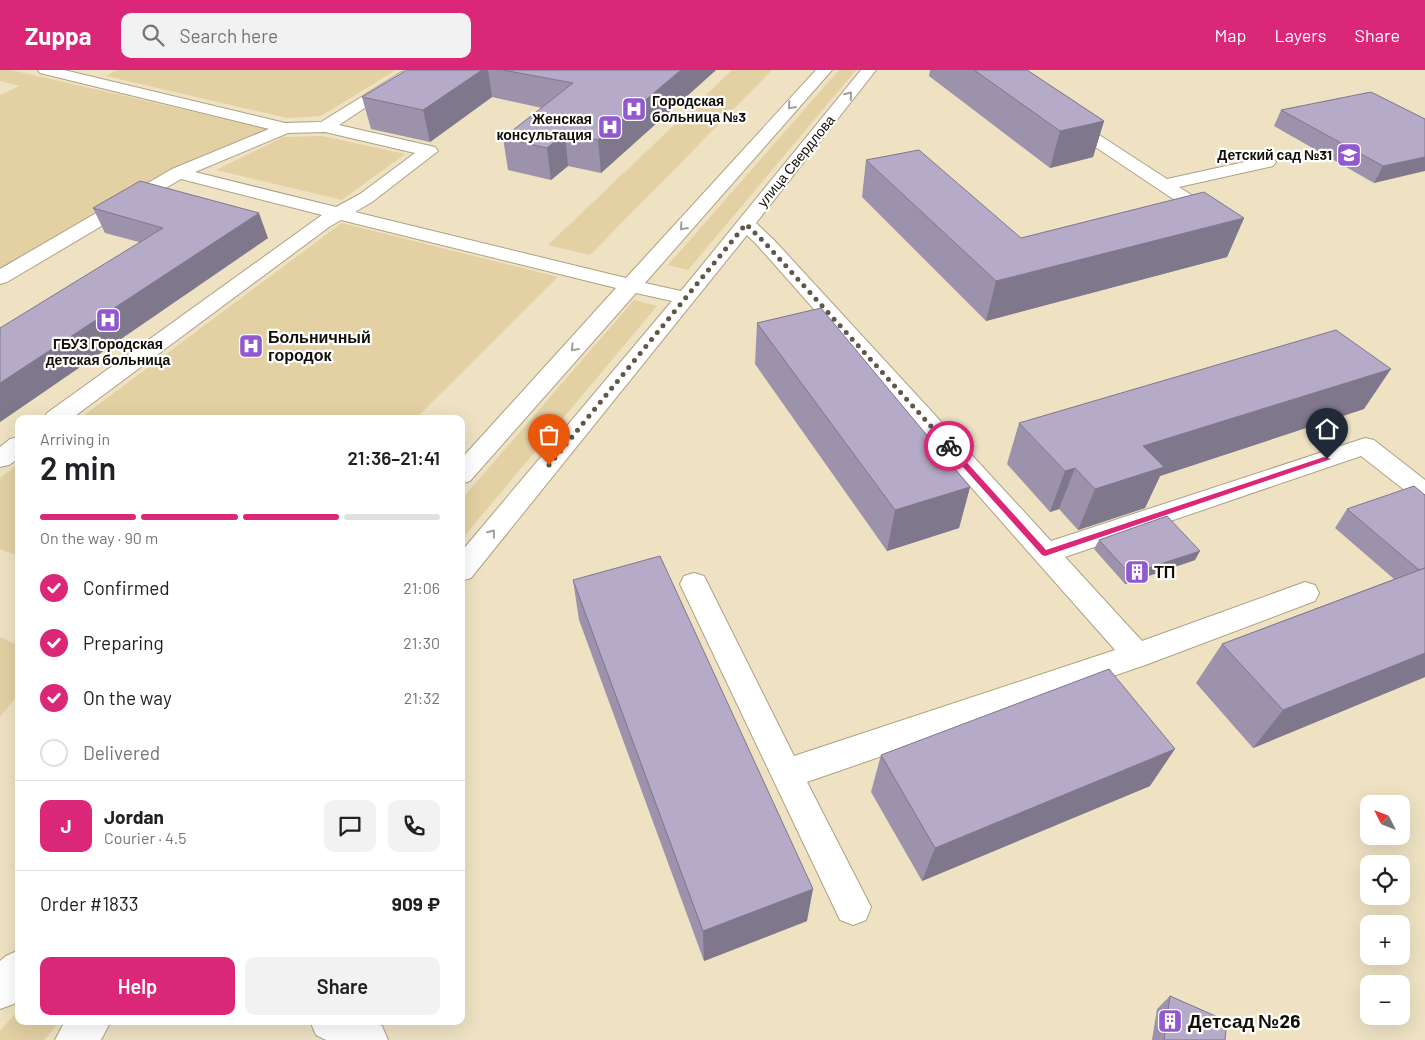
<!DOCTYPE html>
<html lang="en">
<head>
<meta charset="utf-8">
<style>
  body { margin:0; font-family:Barlow,sans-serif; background:#f2f2f2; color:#202124; height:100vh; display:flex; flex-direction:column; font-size:19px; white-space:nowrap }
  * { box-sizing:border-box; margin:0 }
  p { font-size:16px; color:#757577 }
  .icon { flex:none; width:28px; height:28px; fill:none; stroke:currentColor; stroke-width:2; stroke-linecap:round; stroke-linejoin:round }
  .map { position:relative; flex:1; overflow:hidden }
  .side { position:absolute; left:15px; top:345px; width:450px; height:610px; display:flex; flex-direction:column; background:#fff; border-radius:10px; box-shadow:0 5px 20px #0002 }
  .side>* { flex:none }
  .needle { width:32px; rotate:312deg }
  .tools { position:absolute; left:1360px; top:725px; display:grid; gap:10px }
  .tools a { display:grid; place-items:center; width:50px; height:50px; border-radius:10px; background:#fff; box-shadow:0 5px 20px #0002; font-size:25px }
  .pin { position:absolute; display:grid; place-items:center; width:42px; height:42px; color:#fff; margin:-51px -21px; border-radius:50% 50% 50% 0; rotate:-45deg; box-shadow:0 0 5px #0007 }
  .pin .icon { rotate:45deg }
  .courier { position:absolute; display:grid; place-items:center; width:50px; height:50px; margin:-25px; border:4px solid #db2777; border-radius:50%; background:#fff; color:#222; box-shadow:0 1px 6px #0007 }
  .headline em { font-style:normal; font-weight:600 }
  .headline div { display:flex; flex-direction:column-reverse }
  .headline { display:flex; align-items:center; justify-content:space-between; height:85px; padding:0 25px }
  h1 { font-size:32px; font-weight:600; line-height:38px }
  .bar { display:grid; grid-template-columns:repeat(4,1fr); gap:8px 5px; align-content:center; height:60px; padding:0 25px }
  .bar i { height:6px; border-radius:4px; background:#e0e0e0 }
  .bar .on { background:#db2777 }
  .bar p { grid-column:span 4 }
  .line { display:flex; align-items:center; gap:12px; padding:0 25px; border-top:1px solid #e0e0e0 }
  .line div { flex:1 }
  .round { display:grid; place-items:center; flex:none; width:52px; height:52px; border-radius:10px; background:#f2f2f2 }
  ol { padding:0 25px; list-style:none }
  li { display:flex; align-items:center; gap:15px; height:55px }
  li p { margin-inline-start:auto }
  li .icon { padding:5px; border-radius:50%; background:#db2777; color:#fff; stroke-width:4 }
  li:last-child { color:#757577 }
  li i { width:28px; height:28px; border:2px solid #e0e0e0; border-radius:50% }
  .cta { display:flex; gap:10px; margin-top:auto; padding:10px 25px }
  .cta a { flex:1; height:58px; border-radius:10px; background:#db2777; color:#fff; font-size:20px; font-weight:600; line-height:58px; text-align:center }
  .cta a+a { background:#f2f2f2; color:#202124 }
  header { display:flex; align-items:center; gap:30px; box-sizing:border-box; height:70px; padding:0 25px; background:#db2777; color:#fff }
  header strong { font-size:24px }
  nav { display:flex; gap:28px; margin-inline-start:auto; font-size:18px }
  .search { width:350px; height:45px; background:#f2f2f2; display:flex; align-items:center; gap:12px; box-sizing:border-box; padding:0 18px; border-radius:10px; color:#757577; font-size:19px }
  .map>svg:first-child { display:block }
  .green { fill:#e3d0a3 }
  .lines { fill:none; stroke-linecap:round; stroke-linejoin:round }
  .minor-casing { stroke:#ada184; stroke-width:2 }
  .minor { fill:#fff; fill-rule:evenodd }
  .wall { fill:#9c92ab }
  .shaded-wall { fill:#7f778b }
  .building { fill:#b5aac7; stroke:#7f778b }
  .oneway { stroke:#a09f9b }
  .route { fill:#db2777 }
  .done { stroke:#5f5848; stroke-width:5; stroke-dasharray:0 9 }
  .labels { text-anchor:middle; stroke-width:4.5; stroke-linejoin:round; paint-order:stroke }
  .far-poi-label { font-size:14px; font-weight:bold; fill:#120e05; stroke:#fff; text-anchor:end }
  .far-street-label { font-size:14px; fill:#120e05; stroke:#fff }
  .poi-label { font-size:16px; font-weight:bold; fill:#120e05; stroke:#fff; text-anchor:start }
  .near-poi-label { font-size:19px; font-weight:bold; fill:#120e05; stroke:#fff; text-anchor:start }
</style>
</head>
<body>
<header>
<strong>Zuppa</strong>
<div class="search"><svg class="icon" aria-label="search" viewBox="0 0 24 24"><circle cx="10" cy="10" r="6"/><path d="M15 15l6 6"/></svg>Search here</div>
<nav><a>Map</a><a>Layers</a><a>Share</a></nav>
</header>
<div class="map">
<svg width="1425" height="970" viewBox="0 0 1425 970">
  <rect width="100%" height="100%" fill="#eee2c3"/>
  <!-- green -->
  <g class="green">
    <path d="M0,0H11L269,59L167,101L0,199V25L20,16L0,11Z"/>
    <path d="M117,0H396L321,46L287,48L106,6Z"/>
    <path d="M732,0H772L590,185L548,175Z"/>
    <path d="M839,0H856L688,200L668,195Z"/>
    <path d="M322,66L405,84L342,130L216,100L284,67Z"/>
    <path d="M342,153L558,207L415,349H79Z"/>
    <path d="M634,230L657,236L461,470V430Z"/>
    <path d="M19,394V486L0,479V408Z"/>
    <path d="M0,567L19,576V623L0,647Z"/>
    <path d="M19,939V951H60L44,970H0V961Z"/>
  </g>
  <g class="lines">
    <defs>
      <g id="minor">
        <path d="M38,0H64L285,53L321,52L405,0H422L339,55L435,77L438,81L372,132L355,142L626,208L816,0H832L645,213L681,221L861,0H876L756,153L773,169L1051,471L1365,368L1374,370L1425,410V432L1416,429L1361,386L1065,487L1142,571L1305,512L1315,515L1319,523L1315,531L1148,594L807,712L871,837L866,850L853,855L840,850L680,514L684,506L694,503L704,506L794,686L1115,580L759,177L747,165L471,508L461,511V482L672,231L636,223L470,411L461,414V389L616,218L341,150L329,157L71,349H43L47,343L322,145L181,109L7,212L0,214V199L172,99L269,59L40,3ZM325,62L415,83L360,124L336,137L195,102L288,63Z"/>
        <path d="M1067,46L1073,48L1167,109L1267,87L1273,88L1276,92L1273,96L1179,117L1210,137L1212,141L1210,145L1191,150L1184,148L1182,144L1188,139L1061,54L1059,51L1061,48Z"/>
        <path d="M19,367V388L9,395L0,397V377L10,369Z"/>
        <path d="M19,880V928L14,934L0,939V891L6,886Z"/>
        <path d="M65,951H111L101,970H55Z"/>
        <path d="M310,951H373L382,956L388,970H326L316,965Z"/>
      </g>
    </defs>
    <!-- minor casing -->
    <use href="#minor" class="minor-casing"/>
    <!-- minor -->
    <use href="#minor" class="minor"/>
  </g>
  <!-- wall -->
  <g class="wall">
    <path d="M407,0H716L601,103L568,96L551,110L508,100L503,68L542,38L492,27L430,72L371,59L362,27Z"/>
    <path d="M930,0H1027L1104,51L1093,87L1050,98L929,6Z"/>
    <path d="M1281,40L1425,49L1374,113L1274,56Z"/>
    <path d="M866,90L1021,168L1244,148L1227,187L986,251L862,127Z"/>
    <path d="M93,138L268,168L0,352L139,172L105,163Z"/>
    <path d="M757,253L970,417L959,458L887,481L755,294Z"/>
    <path d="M1364,339L1160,406L1145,438L1078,460L1059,439L1050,442L1007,394L1019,353Z"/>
    <path d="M1425,425V607L1253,678L1196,613L1222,574L1394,509L1335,458L1347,439Z"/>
    <path d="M1099,470L1195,490L1125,514L1094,479Z"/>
    <path d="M573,510L807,851L704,891L579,550Z"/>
    <path d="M881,685L1150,716L922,811L871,722Z"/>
    <path d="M1170,926L1225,970H1152L1157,939Z"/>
  </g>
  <!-- shaded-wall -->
  <g class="shaded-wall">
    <path d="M482,0H488L492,27L430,72L423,40Z"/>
    <path d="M681,0H716L601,103L598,70Z"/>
    <path d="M1104,51L1093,87L1050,98L1060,61Z"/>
    <path d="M565,63L568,96L551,110L547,78Z"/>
    <path d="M1425,87V101L1374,113L1383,96Z"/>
    <path d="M259,143L268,168L0,352V313Z"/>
    <path d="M1244,148L1227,187L986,251L996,211Z"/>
    <path d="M1391,299L1364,339L1160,406L1145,438L1078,460L1095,419L1143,376Z"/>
    <path d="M1075,398L1059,439L1050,442L1065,401Z"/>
    <path d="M970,417L959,458L887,481L895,440Z"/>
    <path d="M1200,481L1195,490L1125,514L1130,504Z"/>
    <path d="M1425,583V607L1253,678L1283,640Z"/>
    <path d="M1175,679L1150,716L922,811L935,778Z"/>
    <path d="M813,819L807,851L704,891L703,861Z"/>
  </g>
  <!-- building -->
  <g class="building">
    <path d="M407,0H482L423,40L362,27Z"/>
    <path d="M503,0H681L598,70L565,63L547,78L503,68L573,13Z"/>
    <path d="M974,0H1027L1104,51L1060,61Z"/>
    <path d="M1371,22L1425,49V87L1383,96L1281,40Z"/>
    <path d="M919,80L1021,168L1204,122L1244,148L996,211L866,90Z"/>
    <path d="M140,111L259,143L0,313V258L163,158L93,138Z"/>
    <path d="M821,238L970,417L895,440L757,253Z"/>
    <path d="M1336,260L1391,299L1143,376L1164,397L1095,419L1075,398L1065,401L1019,353Z"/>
    <path d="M1414,416L1425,425V498L1419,500L1347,439Z"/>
    <path d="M1167,446L1200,481L1130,504L1099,470Z"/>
    <path d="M660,486L813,819L703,861L573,510Z"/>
    <path d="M1425,498V583L1283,640L1222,574Z"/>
    <path d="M1109,599L1175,679L935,778L881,685Z"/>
    <path d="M1170,926L1227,951L1225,970H1164Z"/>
  </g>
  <!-- one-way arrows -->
  <defs><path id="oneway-chevron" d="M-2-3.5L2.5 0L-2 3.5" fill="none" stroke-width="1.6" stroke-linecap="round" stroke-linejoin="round" transform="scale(1.25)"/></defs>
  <g class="oneway">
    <use href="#oneway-chevron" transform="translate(849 25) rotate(-51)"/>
    <use href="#oneway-chevron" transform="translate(791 36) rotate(132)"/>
    <use href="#oneway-chevron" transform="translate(683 157) rotate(132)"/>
    <use href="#oneway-chevron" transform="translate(574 278) rotate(132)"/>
    <use href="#oneway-chevron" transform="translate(492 463) rotate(-51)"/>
  </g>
  <!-- route -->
  <path class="route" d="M946,375H951L1046,480L1324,387L1331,389L1045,486L1042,485L946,378Z"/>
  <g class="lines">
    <!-- done -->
    <path class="done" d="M549,395L746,154L766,174L949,376"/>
  </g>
  <!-- icons -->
  <defs>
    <symbol id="hospital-square" viewBox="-11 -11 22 22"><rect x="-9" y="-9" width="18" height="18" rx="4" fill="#9158d0" stroke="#fff"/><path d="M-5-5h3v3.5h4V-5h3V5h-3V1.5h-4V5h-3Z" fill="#fff"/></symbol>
    <symbol id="school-square" viewBox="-11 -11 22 22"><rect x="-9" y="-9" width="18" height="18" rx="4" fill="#9158d0" stroke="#fff"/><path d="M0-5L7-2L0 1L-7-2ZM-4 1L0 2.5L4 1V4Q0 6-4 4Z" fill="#fff"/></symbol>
    <symbol id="building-square" viewBox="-11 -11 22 22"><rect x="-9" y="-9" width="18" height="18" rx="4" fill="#9158d0" stroke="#fff"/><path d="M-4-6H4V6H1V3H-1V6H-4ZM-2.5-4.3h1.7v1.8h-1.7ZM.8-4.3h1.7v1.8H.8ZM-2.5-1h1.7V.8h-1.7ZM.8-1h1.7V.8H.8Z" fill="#fff"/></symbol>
  </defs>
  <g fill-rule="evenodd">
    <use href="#hospital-square" x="620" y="25" width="28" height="28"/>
    <use href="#hospital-square" x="596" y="43" width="28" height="28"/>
    <use href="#school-square" x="1335" y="71" width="28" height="28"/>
    <use href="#hospital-square" x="94" y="236" width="28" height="28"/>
    <use href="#hospital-square" x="237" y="262" width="28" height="28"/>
    <use href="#building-square" x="1123" y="488" width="28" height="28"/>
    <use href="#building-square" x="1156" y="937" width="28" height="28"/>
  </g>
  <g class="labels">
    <!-- far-poi labels -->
    <g class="far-poi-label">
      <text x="652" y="36" text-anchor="start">Городская<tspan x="652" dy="16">больница №3</tspan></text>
      <text x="592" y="54">Женская<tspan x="592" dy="16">консультация</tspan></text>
      <text x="1332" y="90">Детский сад №31</text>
      <text x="108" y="279" text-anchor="middle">ГБУЗ Городская<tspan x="108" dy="16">детская больница</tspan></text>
    </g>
    <!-- far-street labels -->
    <g class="far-street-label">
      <text transform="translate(796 91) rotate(-51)" y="5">улица Свердлова</text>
    </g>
    <!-- poi labels -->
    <g class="poi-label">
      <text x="268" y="273">Больничный<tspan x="268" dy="18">городок</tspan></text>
      <text x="1154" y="508">ТП</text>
    </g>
    <!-- near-poi labels -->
    <g class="near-poi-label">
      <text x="1188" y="958">Детсад №26</text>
    </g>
  </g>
</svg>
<div class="tools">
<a><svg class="needle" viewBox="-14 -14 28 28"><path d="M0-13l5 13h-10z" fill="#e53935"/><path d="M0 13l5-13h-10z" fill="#757577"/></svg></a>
<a><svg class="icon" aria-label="locate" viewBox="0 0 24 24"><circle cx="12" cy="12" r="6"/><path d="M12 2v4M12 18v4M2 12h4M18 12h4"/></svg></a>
<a>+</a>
<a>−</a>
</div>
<div class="pin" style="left:549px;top:395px;background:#ea580c"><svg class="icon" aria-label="bag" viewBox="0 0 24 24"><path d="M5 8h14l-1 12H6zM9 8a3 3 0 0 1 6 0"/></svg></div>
<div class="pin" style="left:1327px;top:389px;background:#1f2937"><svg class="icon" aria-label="home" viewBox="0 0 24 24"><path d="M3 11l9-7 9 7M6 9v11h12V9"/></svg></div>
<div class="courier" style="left:949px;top:376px"><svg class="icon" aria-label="bike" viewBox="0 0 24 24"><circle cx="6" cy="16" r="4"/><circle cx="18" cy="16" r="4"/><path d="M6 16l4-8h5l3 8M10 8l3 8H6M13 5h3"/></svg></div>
<section class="side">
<div class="headline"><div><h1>2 min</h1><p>Arriving in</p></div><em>21:36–21:41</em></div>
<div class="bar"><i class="on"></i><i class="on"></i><i class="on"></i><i></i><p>On the way · 90 m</p></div>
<ol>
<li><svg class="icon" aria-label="check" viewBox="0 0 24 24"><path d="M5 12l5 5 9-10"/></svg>Confirmed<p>21:06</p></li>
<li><svg class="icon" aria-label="check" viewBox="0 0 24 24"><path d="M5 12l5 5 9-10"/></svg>Preparing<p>21:30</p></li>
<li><svg class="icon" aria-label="check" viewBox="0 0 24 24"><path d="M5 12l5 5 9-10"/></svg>On the way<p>21:32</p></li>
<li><i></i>Delivered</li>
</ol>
<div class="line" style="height:90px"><b class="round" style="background:#db2777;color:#fff">J</b><div><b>Jordan</b><p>Courier · 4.5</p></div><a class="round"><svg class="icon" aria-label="chat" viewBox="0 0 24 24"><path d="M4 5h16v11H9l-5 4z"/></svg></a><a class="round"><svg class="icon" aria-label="phone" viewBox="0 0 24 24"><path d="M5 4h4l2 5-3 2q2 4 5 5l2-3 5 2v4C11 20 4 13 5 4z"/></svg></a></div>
<div class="line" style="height:65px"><div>Order #1833</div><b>909 ₽</b></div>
<div class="cta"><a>Help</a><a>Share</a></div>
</section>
</div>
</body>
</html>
